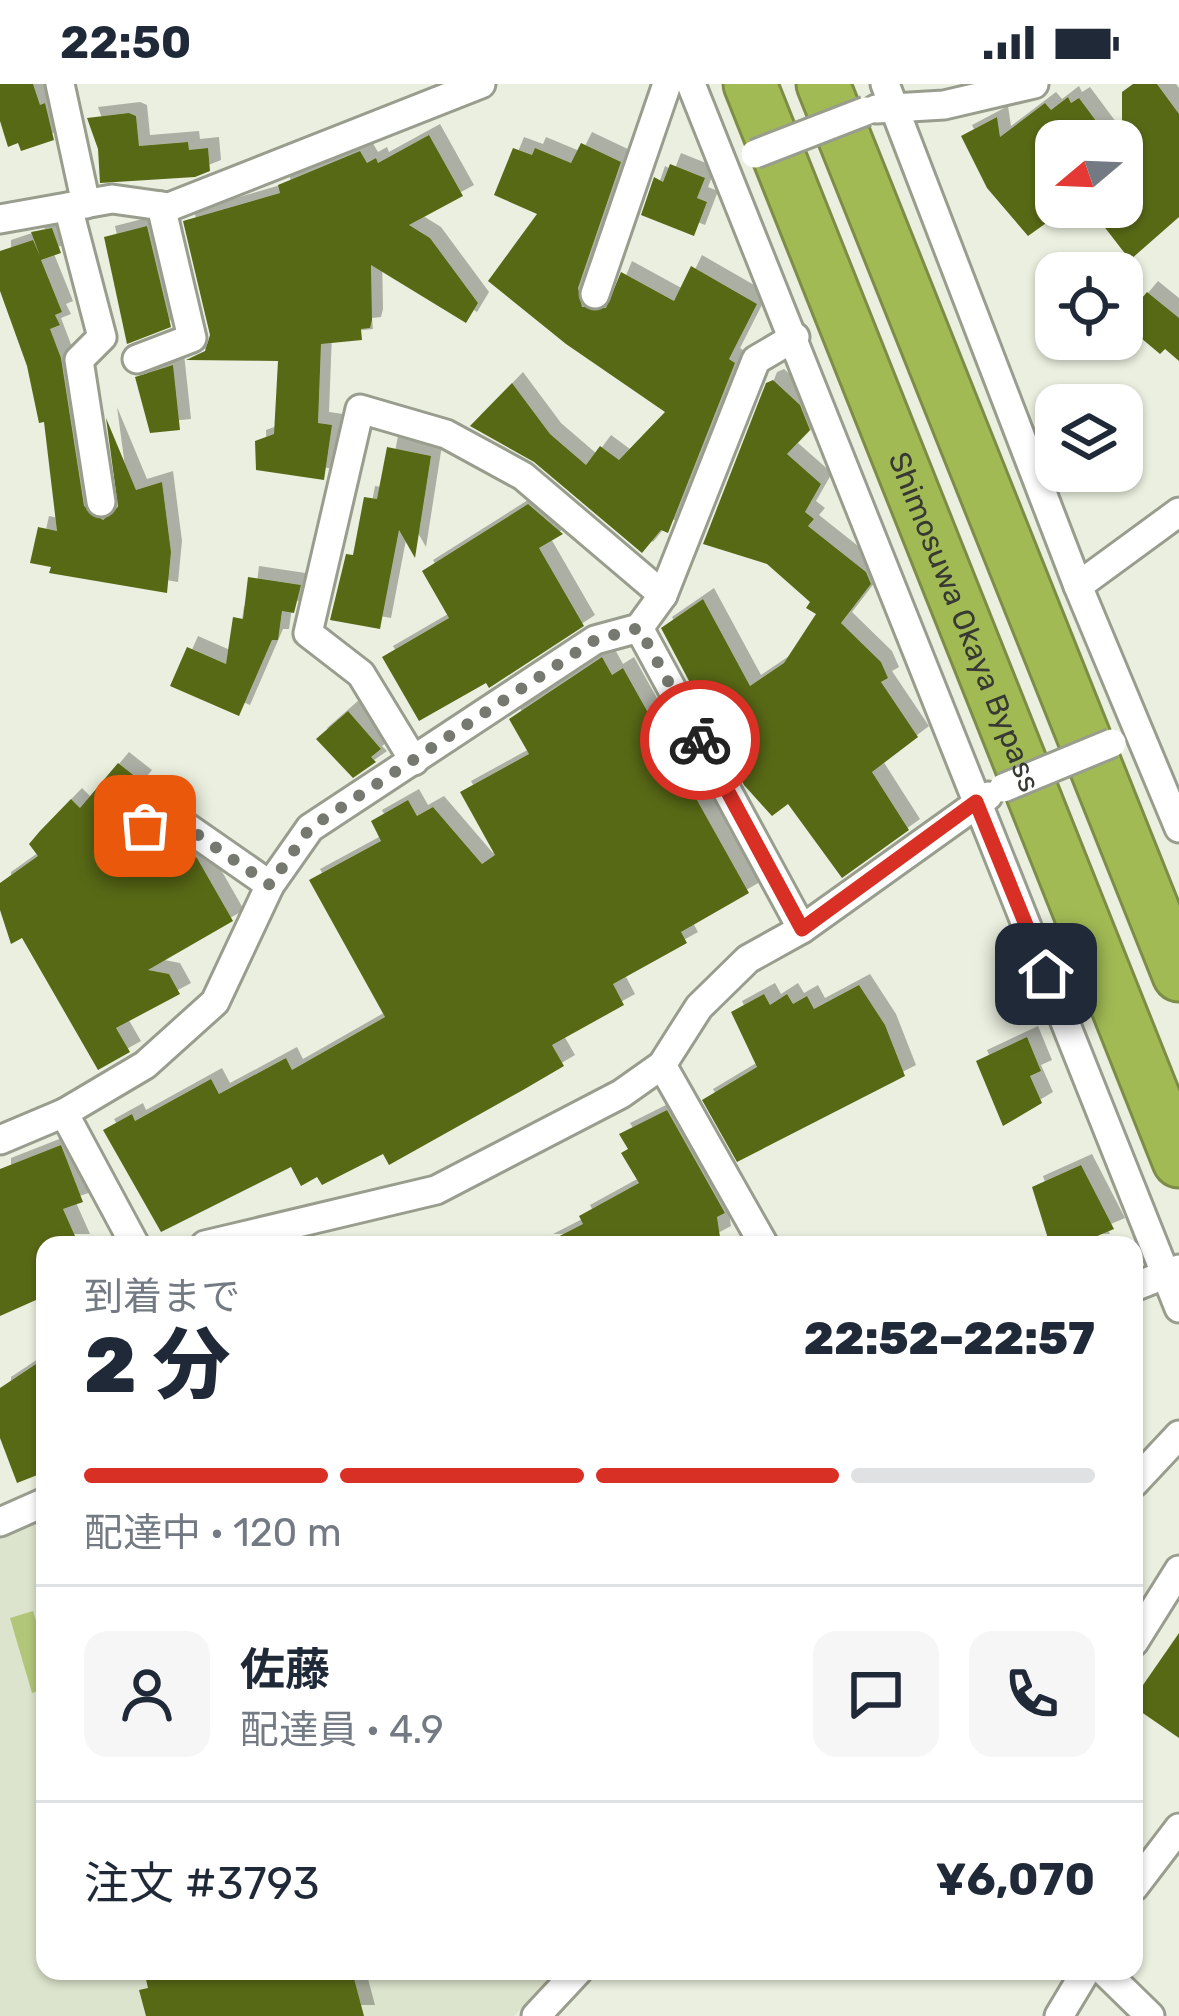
<!DOCTYPE html>
<html lang="ja">
<head>
<meta charset="utf-8">
<style>
  body { margin:0; font-family:Rubik,"Noto Sans JP",sans-serif; background:#f6f6f7; color:#1f2937; height:100vh; display:flex; flex-direction:column; font-size:45px; white-space:nowrap }
  * { box-sizing:border-box; margin:0 }
  p { font-size:39px; color:#747a83 }
  .icon { flex:none; width:66px; height:66px; fill:none; stroke:currentColor; stroke-width:2; stroke-linecap:round; stroke-linejoin:round }
  .map { position:relative; flex:1; overflow:hidden }
  .panel { position:absolute; left:36px; top:1152px; width:1107px; height:744px; display:flex; flex-direction:column; background:#fff; border-radius:24px; box-shadow:0 3px 9px #0004 }
  .panel>* { flex:none }
  .needle { width:78px; rotate:251deg }
  .buttons { position:absolute; left:1035px; top:36px; display:grid; gap:24px }
  .buttons a { display:grid; place-items:center; width:108px; height:108px; border-radius:24px; background:#fff; box-shadow:0 3px 9px #0004; font-size:60px }
  .pin { position:absolute; display:grid; place-items:center; width:102px; height:102px; color:#fff; margin:-51px; border-radius:24px; box-shadow:0 6px 18px #0006 }
  .courier { position:absolute; display:grid; place-items:center; width:120px; height:120px; margin:-60px; border:9px solid #d93025; border-radius:50%; background:#fff; color:#222; box-shadow:0 3px 15px #0007 }
  .overview em { font-style:normal; font-weight:800 }
  .overview div { display:flex; flex-direction:column-reverse }
  .overview { display:flex; align-items:center; justify-content:space-between; height:204px; padding:0 48px }
  h1 { font-size:78px; font-weight:800; line-height:90px }
  .bar { display:grid; grid-template-columns:repeat(4,1fr); gap:18px 12px; align-content:center; height:144px; padding:0 48px }
  .bar i { height:15px; border-radius:9px; background:#e0e1e3 }
  .bar .on { background:#d93025 }
  .bar p { grid-column:span 4 }
  .line { display:flex; align-items:center; gap:30px; padding:0 48px; border-top:3px solid #e0e1e3 }
  .line div { flex:1 }
  .round { display:grid; place-items:center; flex:none; width:126px; height:126px; border-radius:24px; background:#f6f6f7 }
  .status { display:flex; justify-content:space-between; align-items:center; height:84px; padding:0 60px; background:#fff; direction:ltr }
  .status svg { height:33px; fill:currentColor }
  .map>svg:first-child { display:block }
  .built { fill:#dde4cd }
  .water { fill:#b2c679 }
  .building { fill:#586919; filter:url(#shadow) }
  .lines { fill:none; stroke-linecap:round; stroke-linejoin:round }
  .street-casing { stroke:#989d8e; stroke-width:33 }
  .highway-casing { stroke:#7d8d48; stroke-width:57 }
  .street { stroke:#fff; stroke-width:27 }
  .highway { stroke:#a2ba54; stroke-width:51 }
  .street-bridge-casing { stroke:#989d8e; stroke-width:33; stroke-linecap:butt }
  .street-bridge { stroke:#fff; stroke-width:27 }
  .done { stroke:#76796f; stroke-width:12; stroke-dasharray:0 21.6 }
  .route { stroke:#d93025; stroke-width:15 }
  .labels { text-anchor:middle; stroke-width:12; stroke-linejoin:round; paint-order:stroke }
  .street-label { font-size:30px; fill:#373933; stroke:#fff }
</style>
</head>
<body>
<div class="status"><b>22:50</b><svg viewBox="0 0 49 12"><path d="M0 12V9h3v3zM5 12V6h3v6zM10 12V3h3v9zM15 12V0h3v12zM26 1h20v11H26zM47 4h2v5h-2z"/></svg></div>
<div class="map">
<svg width="1179" height="1932" viewBox="0 0 1179 1932">
  <defs>
    <filter id="shadow"><feDropShadow dx="11" dy="-11" stdDeviation="0" flood-color="#0004"/></filter>
  </defs>
  <rect width="100%" height="100%" fill="#eaefdf"/>
  <!-- built -->
  <path class="built" d="M45,1430V1887H558L514,1932H0V1450Z"/>
  <!-- water -->
  <path class="water" d="M33,1527L45,1567V1605L32,1609L10,1534Z"/>
  <!-- building -->
  <g class="building">
    <path d="M0,0H33L40,21L45,19L54,56L21,67L18,59L8,63L0,37Z"/>
    <path d="M1133,0H1157L1179,30V133L1130,176L1089,123H1122V8Z"/>
    <path d="M1068,13L1071,19L1079,14L1111,57H1056V132L1028,152L987,104L961,52L997,33L1000,53L1045,19L1051,26Z"/>
    <path d="M129,29L136,32L139,62L188,58L189,66L208,64L210,87L195,93L100,99L98,65L87,34Z"/>
    <path d="M429,51L463,112L409,141L430,154L478,219L466,239L371,181L372,236L370,244L361,245L362,256L321,260L318,339L332,341L324,396L256,386L255,357L274,350L278,277L186,276L205,267L210,251L183,137L280,109L278,101L360,67L367,79L376,74L378,79Z"/>
    <path d="M581,59L621,78L578,204L582,223L606,224L621,188L674,217L691,182L757,220L729,275L735,279L668,449L661,446L642,469L534,378L470,342L512,299L550,350L586,381L600,362L619,376L665,328L566,260L488,197L537,130L494,111L513,64L532,71L535,64L571,79Z"/>
    <path d="M670,80L705,94L697,114L707,118L694,152L641,131L654,93L663,98Z"/>
    <path d="M147,142L171,243L127,260L104,153Z"/>
    <path d="M52,144L61,169L41,176L62,228L55,231L60,241L50,245L61,274L84,422L103,436L118,423L106,334L136,406L162,398L171,468L167,509L49,489L51,483L30,479L38,443L57,447L44,338L39,339L27,282L0,207V167L33,156L40,172L31,148Z"/>
    <path d="M1147,208L1179,234V277L1165,265L1160,270L1122,238Z"/>
    <path d="M173,281L180,346L150,349L135,293Z"/>
    <path d="M773,296L800,321L810,346L787,370L821,400L805,428L814,435L808,442L866,488L871,500L841,539L881,578L888,594L881,598L918,653L872,688L909,746L842,794L788,720L772,732L744,701L661,544L703,515L750,602L784,579L816,530L806,524L810,518L767,480L703,460L766,299Z"/>
    <path d="M387,363L431,372L415,474L399,446L380,545L330,536L346,470L353,471L364,413L377,415Z"/>
    <path d="M528,420L563,450L539,464L584,542L489,604L486,599L419,637L382,573L449,534L422,487Z"/>
    <path d="M248,493L301,501L294,529L282,527L278,556H272L239,632L170,602L187,563L226,580L233,533L243,535Z"/>
    <path d="M602,573L612,591L623,584L749,809L681,848L687,859L613,900L624,921L552,961L564,982L523,1006L389,1081L383,1070L322,1101L317,1093L301,1102L291,1083L161,1148L103,1046L132,1030L135,1037L211,995L219,1010L286,974L292,986L385,933L309,796L381,757L371,737L408,716L417,732L433,723L482,780L495,771L460,708L529,670L509,635Z"/>
    <path d="M348,627L381,665L371,673L376,678L353,694L316,655Z"/>
    <path d="M118,679L141,697L96,751L129,791L182,761L197,774L233,837L148,886L169,890L180,910L116,944L130,968L98,986L22,854L11,860L0,826V799L38,772L29,760L40,747L71,715L80,724Z"/>
    <path d="M859,901L885,941L905,992L737,1078L702,1016L757,983L731,928L764,910L770,921L787,910L793,920L807,912L814,925Z"/>
    <path d="M1027,953L1041,987L1030,992L1042,1019L1003,1042L976,977Z"/>
    <path d="M667,1026L725,1129L717,1133L720,1153L705,1161H542L583,1140L579,1132L639,1099L621,1069L628,1065L619,1050Z"/>
    <path d="M61,1061L83,1118L63,1125L79,1161H45V1212L0,1232V1085Z"/>
    <path d="M1081,1081L1114,1145L1095,1153L1099,1161H1050L1032,1103Z"/>
    <path d="M45,1274V1388L17,1399L0,1354V1304Z"/>
    <path d="M1179,1549V1654L1134,1623V1614Z"/>
    <path d="M144,1887H352L364,1932H146L139,1906L148,1904Z"/>
  </g>
  <g class="lines">
    <defs>
      <g id="street">
        <path d="M60,0L86,120"/>
        <path d="M691,0L1179,1224"/>
        <path d="M885,0L1078,502L1179,744"/>
        <path d="M876,25L944,21L1034,0"/>
        <path d="M68,123L102,253L79,276L101,418"/>
        <path d="M0,135L112,115L169,123L481,0"/>
        <path d="M595,210L667,0"/>
        <path d="M137,275L192,254L161,122"/>
        <path d="M1078,502L1179,428"/>
        <path d="M414,677L361,590L308,549L360,325L446,350L523,392L663,511"/>
        <path d="M124,757L165,728L270,801"/>
        <path d="M802,845L988,712"/>
        <path d="M662,981L764,1161"/>
        <path d="M0,1056L64,1029"/>
        <path d="M135,1161L64,1029L145,981L215,918L270,801L310,744L595,556L639,544L663,511L756,276L795,253"/>
        <path d="M205,1161L436,1106L621,1010L662,981L699,923L748,875L802,845L639,544"/>
        <path d="M1134,1203L1179,1185"/>
        <path d="M1134,1399L1179,1351"/>
        <path d="M0,1438L45,1418"/>
        <path d="M1134,1558L1179,1486"/>
        <path d="M1134,1803L1179,1744"/>
        <path d="M1104,1887L1150,1932"/>
        <path d="M536,1932L578,1887"/>
        <path d="M1059,1932L1086,1887"/>
      </g>
      <g id="highway">
        <path id="s1" d="M750,0L1179,1077"/>
        <path d="M823,0L1179,891"/>
      </g>
    </defs>
    <!-- street casing -->
    <use href="#street" class="street-casing"/>
    <!-- highway casing -->
    <use href="#highway" class="highway-casing"/>
    <!-- street -->
    <use href="#street" class="street"/>
    <!-- highway -->
    <use href="#highway" class="highway"/>
    <defs>
      <g id="street-bridge">
        <path d="M755,70L866,27"/>
        <path d="M1003,704L1112,659"/>
      </g>
    </defs>
    <!-- street-bridge casing -->
    <use href="#street-bridge" class="street-bridge-casing"/>
    <!-- street-bridge -->
    <use href="#street-bridge" class="street-bridge"/>
  </g>
  <g class="lines">
    <!-- done -->
    <path class="done" d="M145,742L165,728L270,801L310,744L595,556L639,544L700,656"/>
    <!-- route -->
    <path class="route" d="M700,656L802,845L976,718L1046,890"/>
  </g>
  <g class="labels">
    <!-- street labels -->
    <g class="street-label">
      <text dy="10" stroke="none"><textPath href="#s1" startOffset="579">Shimosuwa Okaya Bypass</textPath></text>
    </g>
  </g>
</svg>
<div class="buttons">
<a><svg class="needle" viewBox="-14 -14 28 28"><path d="M0-13l5 13h-10z" fill="#e53935"/><path d="M0 13l5-13h-10z" fill="#747a83"/></svg></a>
<a><svg class="icon" aria-label="locate" viewBox="0 0 24 24"><circle cx="12" cy="12" r="6"/><path d="M12 2v4M12 18v4M2 12h4M18 12h4"/></svg></a>
<a><svg class="icon" aria-label="layers" viewBox="0 0 24 24"><path d="M12 4l9 5-9 5-9-5zM3 14l9 5 9-5"/></svg></a>
</div>
<div class="pin" style="left:145px;top:742px;background:#ea580c"><svg class="icon" aria-label="bag" viewBox="0 0 24 24"><path d="M5 8h14l-1 12H6zM9 8a3 3 0 0 1 6 0"/></svg></div>
<div class="pin" style="left:1046px;top:890px;background:#1f2937"><svg class="icon" aria-label="home" viewBox="0 0 24 24"><path d="M3 11l9-7 9 7M6 9v11h12V9"/></svg></div>
<div class="courier" style="left:700px;top:656px"><svg class="icon" aria-label="bike" viewBox="0 0 24 24"><circle cx="6" cy="16" r="4"/><circle cx="18" cy="16" r="4"/><path d="M6 16l4-8h5l3 8M10 8l3 8H6M13 5h3"/></svg></div>
<section class="panel">
<div class="overview"><div><h1>2 分</h1><p>到着まで</p></div><em>22:52–22:57</em></div>
<div class="bar"><i class="on"></i><i class="on"></i><i class="on"></i><i></i><p>配達中 · 120 m</p></div>
<div class="line" style="height:216px"><a class="round"><svg class="icon" aria-label="person" viewBox="0 0 24 24"><circle cx="12" cy="8" r="4"/><path d="M4 21q1-7 8-7t8 7"/></svg></a><div><b>佐藤</b><p>配達員 · 4.9</p></div><a class="round"><svg class="icon" aria-label="chat" viewBox="0 0 24 24"><path d="M4 5h16v11H9l-5 4z"/></svg></a><a class="round"><svg class="icon" aria-label="phone" viewBox="0 0 24 24"><path d="M5 4h4l2 5-3 2q2 4 5 5l2-3 5 2v4C11 20 4 13 5 4z"/></svg></a></div>
<div class="line" style="height:156px"><div>注文 #3793</div><b>¥6,070</b></div>
</section>
</div>
</body>
</html>
